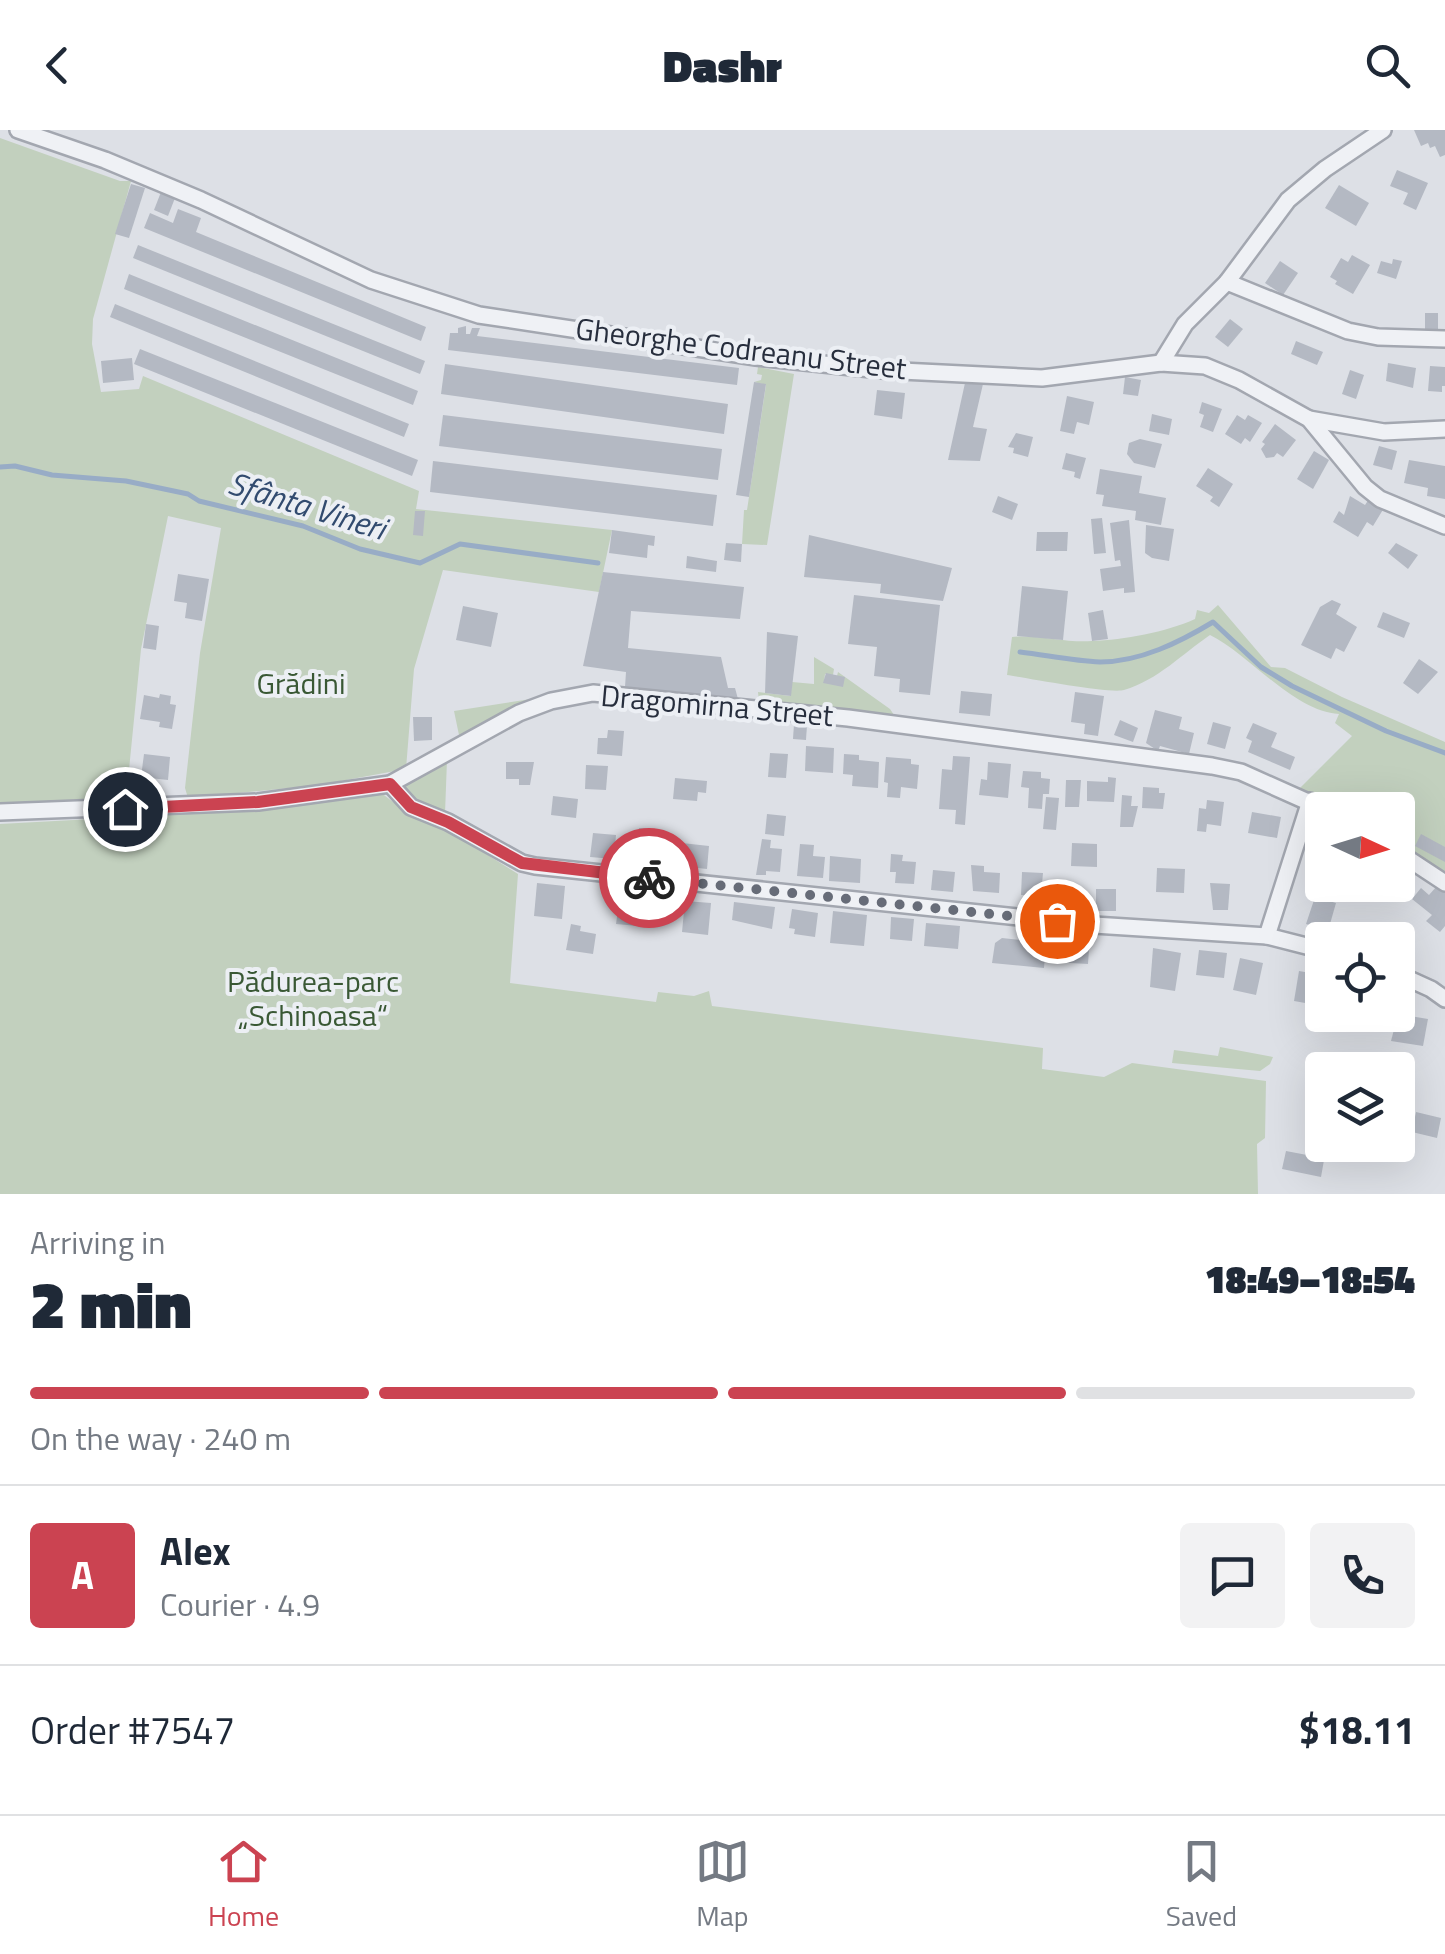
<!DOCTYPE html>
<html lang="en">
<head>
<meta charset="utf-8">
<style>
  body { margin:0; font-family:"Titillium Web",sans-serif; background:#f2f2f3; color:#1f2937; height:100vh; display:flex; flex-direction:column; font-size:38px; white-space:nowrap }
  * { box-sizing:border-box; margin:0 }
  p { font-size:32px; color:#747a83 }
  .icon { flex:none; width:55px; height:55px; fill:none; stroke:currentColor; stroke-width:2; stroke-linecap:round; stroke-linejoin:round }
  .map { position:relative; height:1064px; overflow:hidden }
  .sheet { display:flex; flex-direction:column; background:#fff; flex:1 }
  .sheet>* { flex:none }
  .needle { width:65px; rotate:94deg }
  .tools { position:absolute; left:1305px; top:662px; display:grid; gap:20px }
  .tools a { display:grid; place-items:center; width:110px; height:110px; border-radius:10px; background:#fff; box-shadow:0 10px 40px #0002; font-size:50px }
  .pin { position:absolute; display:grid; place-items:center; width:85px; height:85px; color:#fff; margin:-42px; border:5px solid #fff; border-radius:50%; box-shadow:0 2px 10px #0007 }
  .courier { position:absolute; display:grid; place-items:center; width:100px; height:100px; margin:-50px; border:8px solid #cb4351; border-radius:50%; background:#fff; color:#222; box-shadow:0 2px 12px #0007 }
  .headline em { font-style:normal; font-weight:800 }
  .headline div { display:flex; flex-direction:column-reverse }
  .headline { display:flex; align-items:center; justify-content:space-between; height:170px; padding:0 30px }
  h1 { font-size:65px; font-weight:800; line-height:75px }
  .bar { display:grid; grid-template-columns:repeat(4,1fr); gap:15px 10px; align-content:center; height:120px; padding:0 30px }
  .bar i { height:12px; border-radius:8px; background:#e0e1e3 }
  .bar .selected { background:#cb4351 }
  .bar p { grid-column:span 4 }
  .line { display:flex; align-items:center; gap:25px; padding:0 30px; border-top:2px solid #e0e1e3 }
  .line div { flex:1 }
  .round { display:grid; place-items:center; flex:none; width:105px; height:105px; border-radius:10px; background:#f2f2f3 }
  header { display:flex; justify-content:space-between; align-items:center; height:130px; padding:0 30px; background:#fff; font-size:45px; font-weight:800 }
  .tabs { display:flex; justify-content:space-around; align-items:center; height:140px; border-top:2px solid #e0e1e3; background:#fff; font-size:28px; color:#747a83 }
  .tabs a { display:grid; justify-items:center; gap:5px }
  .tabs .selected { color:#cb4351 }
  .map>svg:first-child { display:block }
  .green { fill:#c2d0be }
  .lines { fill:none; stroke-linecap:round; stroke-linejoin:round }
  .stream { stroke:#98acc6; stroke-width:5 }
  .building { fill:#b4b9c3 }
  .street-casing { stroke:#a3a7b0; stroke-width:20 }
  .street { stroke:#eff1f5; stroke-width:15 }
  .done { stroke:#676c78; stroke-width:10; stroke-dasharray:0 18 }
  .route { stroke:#cb4351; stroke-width:12 }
  .labels { text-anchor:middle; stroke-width:8; stroke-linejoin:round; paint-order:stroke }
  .street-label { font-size:30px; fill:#272e3d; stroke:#eceff4 }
  .park-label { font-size:30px; fill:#395834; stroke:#eceff4 }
  .water-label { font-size:32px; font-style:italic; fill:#324b6f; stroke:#eceff4 }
</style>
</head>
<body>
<header><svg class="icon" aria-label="back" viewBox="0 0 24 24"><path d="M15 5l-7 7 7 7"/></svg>Dashr<svg class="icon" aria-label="search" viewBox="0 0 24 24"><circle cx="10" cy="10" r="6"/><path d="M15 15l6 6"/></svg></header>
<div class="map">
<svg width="1445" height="1064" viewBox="0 0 1445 1064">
  <rect width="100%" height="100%" fill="#dde0e6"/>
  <!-- green -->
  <g class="green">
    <path d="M0,8L120,51H131L93,189L92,214L101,262L139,259L143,246L419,361L416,379L612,400L599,462L443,440L414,539L406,639L319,655L188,668L185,658L200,523L221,398L168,386L141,519L126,670L0,674Z"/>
    <path d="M758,237L794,244L767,415L742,414L744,380H747L766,255L754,252L761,250L762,245L757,244Z"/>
    <path d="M1218,475L1271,537L1285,538L1342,567L1445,612V746L1398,715V680H1337L1300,658L1352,606L1335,593L1339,584C1294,582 1249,524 1210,505C1182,524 1158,550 1124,560C1110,564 1028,548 1007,545L1012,507C1038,504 1065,513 1092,511C1124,510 1166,502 1195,489L1197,480L1209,483Z"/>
    <path d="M814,527L834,539L833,545L825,544L824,553L837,546L838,542L890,579L896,588L759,571L758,562L790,566L792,552L814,554Z"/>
    <path d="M531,569L533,572L443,621L459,605L454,581Z"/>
    <path d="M447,630L445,684L407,669L404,661L409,650Z"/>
    <path d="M380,662L401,678L443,697L518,744L510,853L656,872L658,862L694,866L709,861L712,876L1043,918L1042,939L1104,947L1132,933L1266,951L1265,1008L1257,1014L1258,1064H0V694C128,687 253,681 380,662Z"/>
    <path d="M1220,917L1273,927L1270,934L1260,941L1172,933L1174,920L1218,926Z"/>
  </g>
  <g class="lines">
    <!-- stream -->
    <g class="stream">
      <path d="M0,337L15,336L52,345L126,351L188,364L199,371L303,396L360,419L420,433L460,414L598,433"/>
      <path d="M1020,522C1046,525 1073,531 1100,532C1140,532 1180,512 1213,492L1261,537L1292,556L1386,601L1445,623"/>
    </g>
  </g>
  <!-- building -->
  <g class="building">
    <path d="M1414,0H1445V25L1440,27L1435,16L1430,18L1428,13L1421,16Z"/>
    <path d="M1397,40L1428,53L1416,80L1403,74L1408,63L1390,56Z"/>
    <path d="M131,54L145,58L129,108L115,104Z"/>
    <path d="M1339,55L1369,73L1356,96L1325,78Z"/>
    <path d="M161,62L175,68L168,86L154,80Z"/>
    <path d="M178,79L201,88L196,102L426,197L421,211L144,98L150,83L173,93Z"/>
    <path d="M138,115L425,231L420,244L133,128Z"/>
    <path d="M1352,125L1370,135L1353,164L1335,154L1337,151L1330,147L1341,128L1348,132Z"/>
    <path d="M1393,129L1402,131L1396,149L1377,143L1381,131L1392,134Z"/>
    <path d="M1280,131L1298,143L1283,165L1265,153Z"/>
    <path d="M129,144L418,261L413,275L124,159Z"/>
    <path d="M115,174L409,294L404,307L110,187Z"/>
    <rect x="1425" y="183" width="13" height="20"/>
    <path d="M1230,189L1243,199L1228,217L1215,207Z"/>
    <path d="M466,196V204H470L472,198H480L477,206L739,238L737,255L448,220L450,203H458V198Z"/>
    <path d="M1296,211L1323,222L1317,235L1291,224Z"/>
    <path d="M140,219L418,330L412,346L134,234Z"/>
    <path d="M132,228L134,250L103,253L101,231Z"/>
    <path d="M1388,233L1416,238L1413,258L1386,251Z"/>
    <path d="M445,234L728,274L724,304L441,264Z"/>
    <path d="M1430,236L1445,237V256H1442V262L1428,261Z"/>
    <path d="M1350,240L1364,245L1356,269L1342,264Z"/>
    <path d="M1125,247L1141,250L1138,266L1123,264Z"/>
    <path d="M754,252L766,254L749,367L736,365Z"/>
    <path d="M965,253L983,254L973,297L987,299L980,331L948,330Z"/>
    <path d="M877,260L905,263L902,289L874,285Z"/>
    <path d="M1067,266L1094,272L1089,295L1077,292L1074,304L1060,301Z"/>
    <path d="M1202,272L1222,279L1213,302L1200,297L1204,285L1199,283Z"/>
    <path d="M1152,284L1172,289L1169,305L1149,301Z"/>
    <path d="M443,285L722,319L718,350L439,316Z"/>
    <path d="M1237,285L1245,290L1248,285L1262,293L1250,312L1245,308L1241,314L1225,304Z"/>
    <path d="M1275,294L1296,310L1283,327L1277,323L1274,327L1266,328L1261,319L1265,314L1262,312Z"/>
    <path d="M1016,303L1033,307L1028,327L1013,323L1014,318L1008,317Z"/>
    <path d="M1140,309L1162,314L1155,338L1134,333L1127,324L1129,313Z"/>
    <path d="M1379,316L1397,321L1392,340L1373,335Z"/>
    <path d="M1314,321L1329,330L1313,359L1297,349Z"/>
    <path d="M1066,323L1086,328L1080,349L1074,347L1075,342L1062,339Z"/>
    <path d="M1409,330L1445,336V369L1427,366L1428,358L1404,353Z"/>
    <path d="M433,331L717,365L713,396L430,362Z"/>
    <path d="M1208,338L1233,354L1219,377L1210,371L1213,367L1196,356Z"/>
    <path d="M1100,339L1142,346L1139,363L1166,368L1161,395L1135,390L1136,381L1102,376L1104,365L1096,364Z"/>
    <path d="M998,366L1018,374L1012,390L992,382Z"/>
    <path d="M1350,366L1365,375L1369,369L1384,378L1373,396L1367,392L1358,407L1333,392L1339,381L1344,385Z"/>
    <path d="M415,381H425L423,406L413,405Z"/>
    <path d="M1102,388L1106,423L1094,424L1091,389Z"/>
    <path d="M1129,390L1135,462L1124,463V458L1103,461L1100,439L1121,436L1120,430L1115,431L1110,393Z"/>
    <path d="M1146,395L1174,399L1169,431L1152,428L1145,423Z"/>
    <path d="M612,400L655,406L654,416L648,415L647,428L609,423Z"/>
    <path d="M1037,402H1068L1067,421H1036Z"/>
    <path d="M809,405L952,438L943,471L880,463L881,454L804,447Z"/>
    <path d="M726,413L742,414L741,432L724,430Z"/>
    <path d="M1396,413L1418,425L1408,439L1388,423Z"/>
    <path d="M687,426L717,431L716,442L686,438Z"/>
    <path d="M603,442L744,457L740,489L631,481L628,518L721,527L728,558H735L738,569L625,557L626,542L583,536Z"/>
    <path d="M178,444L209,449L202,491L185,488L187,473L174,471Z"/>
    <path d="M1022,456L1068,461L1063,510L1017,506Z"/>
    <path d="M854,465L940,475L930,565L899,562L900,549L874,546L877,517L848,514Z"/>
    <path d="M1332,470L1341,474L1336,484L1357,497L1344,522L1336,518L1331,529L1301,515L1320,477Z"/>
    <path d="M463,476L498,483L491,517L456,510Z"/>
    <path d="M1103,480L1108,509L1092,511L1088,483Z"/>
    <path d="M1383,482L1410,493L1404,508L1377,497Z"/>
    <path d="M146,494L159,496L156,520L143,518Z"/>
    <path d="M767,502L798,506L791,566L765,563Z"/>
    <path d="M1419,529L1438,542L1418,564L1403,553Z"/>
    <path d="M826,543L845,547L843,557L823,553Z"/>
    <path d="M961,561L992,564L990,586L959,583Z"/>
    <path d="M1075,562L1104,566L1098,606L1084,604L1085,594L1071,592Z"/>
    <path d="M160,564L171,566L170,574L176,575L172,599L159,597L160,592L140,589L144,565L159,568Z"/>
    <path d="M1155,580L1182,587L1179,599L1194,603L1189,624L1160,616L1158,621L1146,613Z"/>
    <path d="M413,587H432V610L414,611Z"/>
    <path d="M1120,590L1138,598L1133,612L1114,605Z"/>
    <path d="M1213,592L1231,597L1225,619L1207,614Z"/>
    <path d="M1253,593L1277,603L1271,617L1295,627L1290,640L1248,622L1252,611L1246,608Z"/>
    <path d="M794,594L807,595L806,610L793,609Z"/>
    <path d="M608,600L624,601L622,626L597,624L598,608H607Z"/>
    <path d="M806,616L834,618L833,643L805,641Z"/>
    <path d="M770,623L788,624L786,648L768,647Z"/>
    <path d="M144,624L170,627L168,650L141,647Z"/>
    <path d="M844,624L859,625V630L879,632L878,658L852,656L853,645L843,644Z"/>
    <path d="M953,626L970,627L965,695L955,694L956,680L939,679L942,639L952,640Z"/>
    <path d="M886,627L911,629V634L919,635L917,659L901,657L900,668L887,667L888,653L884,652Z"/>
    <path d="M506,632H534L530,655H519V649H506Z"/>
    <path d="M988,632L1011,634L1008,668L979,665L981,649L987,650Z"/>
    <path d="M586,635L608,636L606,660L585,659Z"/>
    <path d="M1023,641L1041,642V648L1050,649L1049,664H1043L1042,679L1028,678L1029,658L1021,657Z"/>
    <path d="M1108,647L1116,648L1114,672L1087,671V651L1108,652Z"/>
    <path d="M675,648L707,651L706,663L698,662L697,671L673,669Z"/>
    <path d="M1066,650H1081L1079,677H1065Z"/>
    <path d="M1143,657L1159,658V663H1165L1163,679L1142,678Z"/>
    <path d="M1122,665L1132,666L1131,676H1138L1133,697H1120Z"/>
    <path d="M553,666L578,669L576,688L551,685Z"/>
    <path d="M1046,667L1059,668L1056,700L1043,699Z"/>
    <path d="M1207,670L1224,672L1221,696L1207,694L1206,702L1197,701L1199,678L1206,679Z"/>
    <path d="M1252,682L1281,687L1277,708L1248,703Z"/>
    <path d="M767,684L786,686L784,706L765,704Z"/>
    <path d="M639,698L651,699L649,722L644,721L643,731L622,729L624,705L638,706Z"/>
    <path d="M593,703L616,705L614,729L590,727Z"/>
    <path d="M1421,704L1445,717V732L1415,716Z"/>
    <path d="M762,709L771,710L770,718L782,719L780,742L766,741V745H756Z"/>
    <path d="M673,712L709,716L707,739L670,735Z"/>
    <path d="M1072,713L1097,714V737L1071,736Z"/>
    <path d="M800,714L814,715L813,726L825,727L823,748L797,746Z"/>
    <path d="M1322,718V754L1309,748Z"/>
    <path d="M891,724L903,725L902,731L916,732L914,754L895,753L896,742H890Z"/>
    <path d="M830,726L861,729L860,753L829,751Z"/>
    <path d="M971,735L984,736V742L1000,743L999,763L973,761Z"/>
    <path d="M1157,738L1185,739L1184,763L1156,762Z"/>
    <path d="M933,740L955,742L953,762L931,760Z"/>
    <path d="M1022,742L1043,743L1041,766L1021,765Z"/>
    <path d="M537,753L565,756L562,789L534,786Z"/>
    <path d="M1210,753L1230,754L1228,780H1213Z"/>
    <path d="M1359,755H1392L1388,764Z"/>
    <path d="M1437,756L1445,762V796L1440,802L1426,791L1432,785L1412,769L1421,758L1429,765Z"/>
    <rect x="1096" y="759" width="20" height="22"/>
    <path d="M620,765L653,769L651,793L639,792L638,796L616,794Z"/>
    <path d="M1315,767L1336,773L1328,801L1306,794Z"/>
    <path d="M685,771L711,773L708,805L682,802Z"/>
    <path d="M734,772L775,777L772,799L732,790Z"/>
    <path d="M792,779L818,783L815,807L794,804L795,799L789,798Z"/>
    <path d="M833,781L867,785L864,816L830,813Z"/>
    <path d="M891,787L914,789L912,811L890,809Z"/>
    <path d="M1385,792L1396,797L1393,804L1403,807L1398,821V810H1378Z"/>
    <path d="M926,793L960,796L958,819L924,816Z"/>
    <path d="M571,794L581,796L580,801L596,804L593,824L566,820Z"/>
    <path d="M1054,802L1090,805L1088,834L1053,832Z"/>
    <path d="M1002,808L1046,813L1044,838L992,833L995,813Z"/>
    <path d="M1153,818L1181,823L1175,861L1150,857Z"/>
    <path d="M1199,820L1227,823L1224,848L1196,845Z"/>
    <path d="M1240,828L1263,833L1256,865L1233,860Z"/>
    <path d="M1299,841L1322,845V876L1294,871Z"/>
    <path d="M1398,884L1428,889L1423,916L1391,911Z"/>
    <path d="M1310,938L1322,940V965L1306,963Z"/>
    <path d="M1416,982L1441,988L1437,1008L1412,1002Z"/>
    <path d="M1309,1016L1326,1019L1321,1047L1282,1039L1286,1021L1307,1025Z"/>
  </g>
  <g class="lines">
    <defs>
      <g id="street">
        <path d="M18,0L105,30L201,70L371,150L479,185L756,227L881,240L1042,248L1161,233L1205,236L1239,250L1309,289L1365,357L1380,369L1445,396"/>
        <path d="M1227,152L1348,201L1378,207L1445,209"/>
        <path d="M1161,233L1185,194L1227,152L1288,70L1325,39L1383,0"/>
        <path d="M1309,289L1384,302L1445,299"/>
        <path d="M390,654L411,677L448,692L522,733L535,736L1094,795L1267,806L1322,820"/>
        <path d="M0,682L258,672L390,654L519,583L551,571L593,563L848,588L1212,636L1241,642L1326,680"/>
        <path d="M1398,722L1445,753"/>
        <path d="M1267,806L1310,671"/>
        <path d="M1398,844L1431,859L1445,869"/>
      </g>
    </defs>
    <!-- street casing -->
    <use href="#street" class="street-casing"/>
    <!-- street -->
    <use href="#street" class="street"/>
  </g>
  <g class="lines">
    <!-- done -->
    <path class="done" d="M649,748L1057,791"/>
    <!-- route -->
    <path class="route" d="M125,679L258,672L390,654L411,677L448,692L522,733L649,748"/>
  </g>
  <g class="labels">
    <!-- street labels -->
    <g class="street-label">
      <text transform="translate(741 219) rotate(7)" y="10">Gheorghe Codreanu Street</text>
      <text transform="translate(717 576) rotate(5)" y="10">Dragomirna Street</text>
    </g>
    <!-- park labels -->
    <g class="park-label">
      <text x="301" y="564">Grădini</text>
      <text x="313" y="862">Pădurea-parc<tspan x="313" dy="34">„Schinoasa“</tspan></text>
    </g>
    <!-- water labels -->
    <g class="water-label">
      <text transform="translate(307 376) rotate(17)" y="11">Sfânta Vineri</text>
    </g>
  </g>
</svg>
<div class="tools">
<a><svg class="needle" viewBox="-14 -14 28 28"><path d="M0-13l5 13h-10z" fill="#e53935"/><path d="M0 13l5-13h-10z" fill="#747a83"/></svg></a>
<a><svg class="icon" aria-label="locate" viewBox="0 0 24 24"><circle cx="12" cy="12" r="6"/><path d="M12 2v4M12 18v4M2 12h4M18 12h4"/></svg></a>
<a><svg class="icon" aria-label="layers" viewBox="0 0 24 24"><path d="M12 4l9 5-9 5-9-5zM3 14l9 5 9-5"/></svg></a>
</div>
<div class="pin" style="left:1057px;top:791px;background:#ea580c"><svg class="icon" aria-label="bag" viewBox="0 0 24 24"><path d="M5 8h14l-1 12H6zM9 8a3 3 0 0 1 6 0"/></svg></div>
<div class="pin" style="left:125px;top:679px;background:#1f2937"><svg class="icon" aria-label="home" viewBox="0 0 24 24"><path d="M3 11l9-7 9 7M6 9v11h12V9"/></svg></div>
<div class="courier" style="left:649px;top:748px"><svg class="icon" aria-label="bike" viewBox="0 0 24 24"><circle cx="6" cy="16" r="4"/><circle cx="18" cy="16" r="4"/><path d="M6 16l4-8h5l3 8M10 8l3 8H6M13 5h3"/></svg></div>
</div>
<section class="sheet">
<div class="headline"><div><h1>2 min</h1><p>Arriving in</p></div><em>18:49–18:54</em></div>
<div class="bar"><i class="selected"></i><i class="selected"></i><i class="selected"></i><i></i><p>On the way · 240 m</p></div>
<div class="line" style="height:180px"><b class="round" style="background:#cb4351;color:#fff">A</b><div><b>Alex</b><p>Courier · 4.9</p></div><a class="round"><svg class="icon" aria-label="chat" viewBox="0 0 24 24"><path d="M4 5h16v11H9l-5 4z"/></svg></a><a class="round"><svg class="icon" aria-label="phone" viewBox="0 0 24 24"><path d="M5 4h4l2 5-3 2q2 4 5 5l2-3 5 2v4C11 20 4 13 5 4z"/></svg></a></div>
<div class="line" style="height:130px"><div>Order #7547</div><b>$18.11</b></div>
</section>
<nav class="tabs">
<a class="selected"><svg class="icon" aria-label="home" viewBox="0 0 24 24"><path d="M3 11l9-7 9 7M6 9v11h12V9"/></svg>Home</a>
<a><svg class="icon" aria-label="map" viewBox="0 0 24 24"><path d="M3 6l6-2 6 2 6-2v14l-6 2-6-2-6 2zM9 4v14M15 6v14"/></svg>Map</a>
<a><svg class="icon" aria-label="saved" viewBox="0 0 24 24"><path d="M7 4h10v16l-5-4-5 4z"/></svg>Saved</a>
</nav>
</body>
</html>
